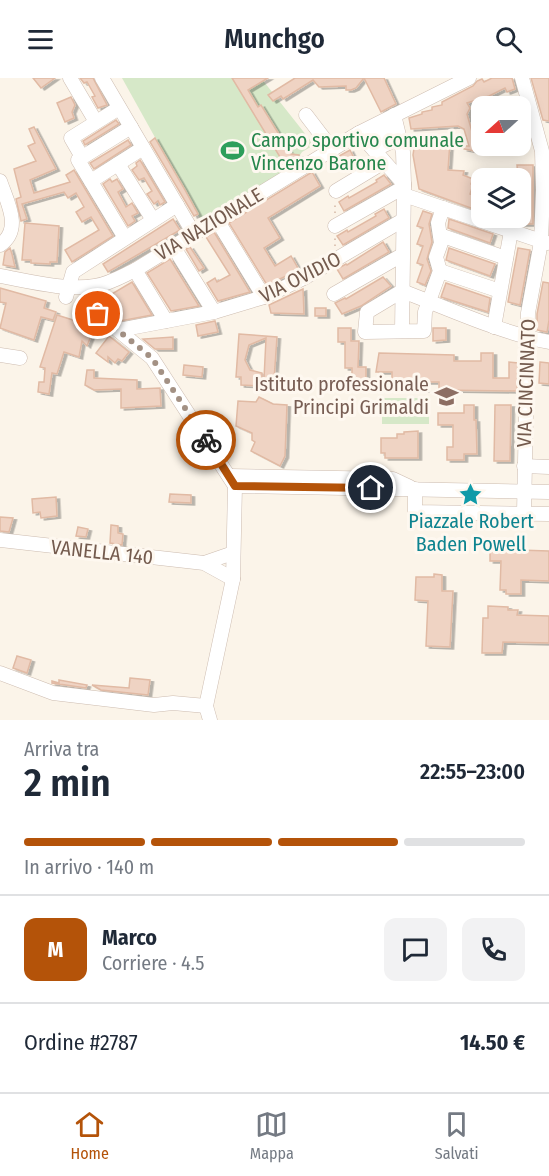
<!DOCTYPE html>
<html lang="it">
<head>
<meta charset="utf-8">
<style>
  body { margin:0; font-family:"Fira Sans Condensed",sans-serif; background:#f2f2f3; color:#1f2937; height:100vh; display:flex; flex-direction:column; font-size:22px; white-space:nowrap }
  * { box-sizing:border-box; margin:0 }
  p { font-size:20px; color:#747a83 }
  .icon { flex:none; width:33px; height:33px; fill:none; stroke:currentColor; stroke-width:2; stroke-linecap:round; stroke-linejoin:round }
  .map { position:relative; height:642px; overflow:hidden }
  .sheet { display:flex; flex-direction:column; background:#fff; flex:1 }
  .sheet>* { flex:none }
  .needle { width:39px; rotate:249deg }
  .controls { position:absolute; left:471px; top:18px; display:grid; gap:12px }
  .controls a { display:grid; place-items:center; width:60px; height:60px; border-radius:12px; background:#fff; box-shadow:0 3px 15px #0003; font-size:30px }
  .pin { position:absolute; display:grid; place-items:center; width:51px; height:51px; color:#fff; margin:-26px; border:3px solid #fff; border-radius:50%; box-shadow:0 2px 6px #0007 }
  .courier { position:absolute; display:grid; place-items:center; width:60px; height:60px; margin:-30px; border:4px solid #b45309; border-radius:50%; background:#fff; color:#222; box-shadow:0 2px 8px #0007 }
  .head em { font-style:normal; font-weight:600 }
  .head div { display:flex; flex-direction:column-reverse }
  .head { display:flex; align-items:center; justify-content:space-between; height:102px; padding:0 24px }
  h1 { font-size:39px; font-weight:600; line-height:45px }
  .bar { display:grid; grid-template-columns:repeat(4,1fr); gap:9px 6px; align-content:center; height:72px; padding:0 24px }
  .bar i { height:8px; border-radius:4px; background:#e0e1e3 }
  .bar .selected { background:#b45309 }
  .bar p { grid-column:span 4 }
  .line { display:flex; align-items:center; gap:15px; padding:0 24px; border-top:2px solid #e0e1e3 }
  .line div { flex:1 }
  .round { display:grid; place-items:center; flex:none; width:63px; height:63px; border-radius:12px; background:#f2f2f3 }
  header { display:flex; justify-content:space-between; align-items:center; height:78px; padding:0 24px; background:#fff; font-size:27px; font-weight:600 }
  .tab-bar { display:flex; justify-content:space-around; align-items:center; height:84px; border-top:2px solid #e0e1e3; background:#fff; font-size:16px; color:#747a83 }
  .tab-bar a { display:grid; justify-items:center; gap:3px }
  .tab-bar .selected { color:#b45309 }
  .map>svg:first-child { display:block }
  .green { fill:#d6e8c8 }
  .building { fill:#efd3c3; stroke:#e1baa4; stroke-width:1.5; filter:url(#shadow) }
  .lines { fill:none; stroke-linecap:round; stroke-linejoin:round }
  .minor-casing { stroke:#cdbcb0; stroke-width:15 }
  .path { stroke:#d4b7a5; stroke-width:1.5; stroke-dasharray:1.5 4.5; stroke-linecap:butt }
  .minor { stroke:#fff; stroke-width:14 }
  .done { stroke:#a39184; stroke-width:6; stroke-dasharray:0 10.8 }
  .route { stroke:#b45309; stroke-width:8 }
  .labels { text-anchor:middle; stroke-width:6; stroke-linejoin:round; paint-order:stroke }
  .leisure-label { font-size:20px; fill:#27864d; stroke:#fef8f0; text-anchor:start }
  .street-label { font-size:20px; fill:#745b4e; stroke:#fef8f0 }
  .education-label { font-size:20px; fill:#785e54; stroke:#fef8f0; text-anchor:end }
  .culture-label { font-size:20px; fill:#0d838f; stroke:#fef8f0 }
</style>
</head>
<body>
<header><svg class="icon" aria-label="menu" viewBox="0 0 24 24"><path d="M4 6h16M4 12h16M4 18h16"/></svg>Munchgo<svg class="icon" aria-label="search" viewBox="0 0 24 24"><circle cx="10" cy="10" r="6"/><path d="M15 15l6 6"/></svg></header>
<div class="map">
<svg width="549" height="642" viewBox="0 0 549 642">
  <defs>
    <filter id="shadow"><feDropShadow dx="3.5" dy="2" stdDeviation="0" flood-color="#0004"/></filter>
  </defs>
  <rect width="100%" height="100%" fill="#fbf4e9"/>
  <!-- green -->
  <g class="green">
    <path d="M122,0H261L314,67L302,74L298,80L300,83L210,139H206V141L202,144Z"/>
    <rect x="382" y="320" width="47" height="26"/>
  </g>
  <!-- building -->
  <g class="building">
    <path d="M33,0H55L41,10Z"/>
    <path d="M80,0H93L107,27L98,30L92,19L95,18L87,4L84,5Z"/>
    <path d="M232,0H268L248,12L258,29L261,27L291,76L299,77V81L286,89Z"/>
    <path d="M295,0H384L396,26L381,34L364,0L356,10L351,12H346V8L319,9L313,2L283,21L281,18L273,23L268,17Z"/>
    <path d="M492,0H512L515,11L507,14L505,10L489,18L467,25L470,30L467,36L476,68H503L504,69L485,75L464,71V68H469L464,51L458,48L411,51L409,40L422,36V34L432,32V29L442,27V24L473,8L477,3L482,1L484,4Z"/>
    <path d="M531,0H549V43L543,42Z"/>
    <path d="M71,19L75,27L72,34L74,40L65,44L57,25Z"/>
    <path d="M116,42L119,46L85,67L83,63Z"/>
    <path d="M34,49L56,91L30,102L34,115L70,104L66,97L74,92L113,158L72,184L65,172L99,152L91,139L82,144L76,134L84,129L76,115L68,120L64,114L22,126L27,141L21,143L16,121L21,119L14,91L36,83L28,68L35,65L29,51Z"/>
    <path d="M416,57L450,63L448,92L464,93L463,97L473,101L471,106L473,107L470,116L482,120L479,133L419,111L413,77Z"/>
    <path d="M155,60L185,112L198,136L194,138L150,64Z"/>
    <path d="M128,62L131,67L94,91L90,85Z"/>
    <path d="M350,72L353,78L343,85L339,78Z"/>
    <path d="M140,82L165,124L160,127L158,123L154,126L147,116L152,113L144,100L139,102L132,92L137,88L136,85Z"/>
    <path d="M517,87H533V146H520V100H518Z"/>
    <path d="M312,94L320,108L268,140L280,160L264,170L275,188L291,178L299,192L267,207L229,145Z"/>
    <path d="M384,97L391,106L344,133L339,124L348,118L349,120L377,104L376,102Z"/>
    <path d="M110,101L112,104L117,101L123,111L118,114L126,129L132,125L138,135L132,138L135,143L128,148L103,106Z"/>
    <path d="M384,131L389,140L343,167L337,158L347,152L348,154L376,138L375,136Z"/>
    <path d="M423,133L432,136L429,146L432,164L427,181L431,193L425,207L417,204L423,187L417,185L423,168L417,166L423,150L417,148Z"/>
    <path d="M173,141L180,152L108,194L103,186Z"/>
    <path d="M449,141L493,156L490,165L448,150Z"/>
    <path d="M25,145L59,148L57,184H50V186L31,185V182H22Z"/>
    <path d="M214,154L250,214L218,223L207,205L215,200L217,204L230,197L206,159Z"/>
    <path d="M383,164L389,174L343,201L337,191L346,186L347,187Z"/>
    <path d="M190,169L204,190L199,193L186,171Z"/>
    <path d="M10,170L12,176L15,189L3,187L5,174Z"/>
    <path d="M449,170L495,186L490,198L446,182Z"/>
    <path d="M518,170L530,172L520,227L508,224Z"/>
    <path d="M170,181L199,228L171,233L147,195Z"/>
    <path d="M383,199L391,208L361,228L342,236L335,225L345,220L346,221Z"/>
    <path d="M132,204L152,237L120,243L104,230L100,223Z"/>
    <path d="M543,204L549,205V242L547,254L537,252V236Z"/>
    <path d="M446,205L490,220L488,234L441,219Z"/>
    <path d="M0,210L46,223L44,230L56,234L53,242L41,239L34,262L0,250L6,225L0,224Z"/>
    <path d="M303,211L304,236L271,235L269,227Z"/>
    <rect x="315" y="230" width="11" height="8"/>
    <path d="M57,237L92,248L94,250L87,268L82,263L79,279L64,274L57,296L52,295L49,316L38,314L39,304H44L45,290L40,289Z"/>
    <path d="M215,243L218,254L198,258L196,247Z"/>
    <path d="M338,250H351V263H359L358,289H366V303H352V290H345V264H338Z"/>
    <path d="M433,250H446V262L433,263Z"/>
    <path d="M239,256L277,259L274,302L264,301L266,260L249,267L245,282L250,292L262,295V308L241,307V299H236Z"/>
    <path d="M109,258L129,274L122,283L118,281L115,285L108,279V284L96,275Z"/>
    <path d="M173,259V271H155L143,261Z"/>
    <path d="M379,275L454,277V283H481V275H493V300H509V284L518,285L517,313L439,312V304H425V312H414V302L392,301V294H376Z"/>
    <path d="M540,284L549,285V306L539,305Z"/>
    <path d="M184,287L203,289L202,299L183,297Z"/>
    <path d="M87,292H94V300L137,302V311L160,310L161,328L121,330V311L94,312L85,307Z"/>
    <path d="M259,319L273,326L287,327L285,378L280,388L251,373L255,364L252,362V355L236,348L238,323L256,324Z"/>
    <path d="M464,327H474V342H476L477,376H464V382H447V369H453V347H438V335H464Z"/>
    <path d="M495,327H511L510,383H494Z"/>
    <path d="M418,353V380H385V375H381V360H397V356H404V354Z"/>
    <path d="M170,416L191,417V425L169,424Z"/>
    <path d="M56,419L57,438L41,440L40,434L33,435L32,421Z"/>
    <path d="M0,439L13,440L9,454L0,453Z"/>
    <path d="M111,447L118,448V455L123,456L122,467L110,465Z"/>
    <path d="M78,449L88,451L86,459L76,458Z"/>
    <path d="M490,471L549,473V503L521,502V516H506V512H500L501,483H490Z"/>
    <path d="M434,496L442,497V513H453L450,569L426,568L428,523L415,522L416,499H434Z"/>
    <path d="M488,528L508,529V532H518L517,537L549,538V565L503,564L502,575H482L483,540H488Z"/>
    <path d="M17,578L31,582L27,595L13,590Z"/>
    <path d="M130,600L150,602L148,617L101,612L92,607L129,610Z"/>
    <path d="M59,602L87,607L86,610L52,605V603L59,605Z"/>
  </g>
  <g class="lines">
    <defs>
      <g id="minor">
        <path d="M70,0L96,44"/>
        <path d="M102,0L194,156"/>
        <path d="M522,0L542,73L543,112L541,164L528,235L524,435"/>
        <path d="M306,37L332,71"/>
        <path d="M394,37L403,74L404,106L402,253"/>
        <path d="M359,55L404,106"/>
        <path d="M366,63L396,47"/>
        <path d="M374,72L399,60"/>
        <path d="M82,79L71,60L119,30"/>
        <path d="M118,86L153,142"/>
        <path d="M0,103C7,124 23,151 0,167"/>
        <path d="M91,103L143,70"/>
        <path d="M336,113L384,84"/>
        <path d="M404,117L547,165"/>
        <path d="M217,142L264,219"/>
        <path d="M335,148L404,109"/>
        <path d="M440,157L506,180"/>
        <path d="M125,160L78,82L131,49"/>
        <path d="M173,168L214,234"/>
        <path d="M135,192L166,243"/>
        <path d="M440,193L500,213"/>
        <path d="M0,198C28,203 66,213 95,208C109,206 122,198 135,192L359,55L469,0"/>
        <path d="M90,209C88,221 90,227 98,236L152,280L235,408L233,501L206,628L210,642"/>
        <path d="M402,213L367,234L365,254L424,253L425,234L440,193L436,179L441,165L438,145L443,130"/>
        <path d="M402,213C450,231 498,254 549,264"/>
        <path d="M334,216L402,177"/>
        <path d="M66,219L73,194L177,127"/>
        <path d="M494,249L511,153"/>
        <path d="M119,252L214,234L264,219L304,200L403,142"/>
        <path d="M0,277L20,280"/>
        <path d="M524,388L549,389"/>
        <path d="M230,398L393,401L410,409"/>
        <path d="M235,408L549,414"/>
        <path d="M415,411V434L549,436"/>
        <path d="M0,462L204,485L233,501"/>
        <path d="M204,485L233,475"/>
        <path d="M0,595L53,615L154,627L173,625L206,628"/>
      </g>
    </defs>
    <!-- minor casing -->
    <use href="#minor" class="minor-casing"/>
    <!-- path -->
    <g class="path">
      <path d="M335,135V125"/>
      <path d="M335,168V158"/>
    </g>
    <!-- minor -->
    <use href="#minor" class="minor"/>
  </g>
  <g class="lines">
    <!-- done -->
    <path class="done" d="M98,236L152,280L206,362"/>
    <!-- route -->
    <path class="route" d="M206,362L235,408L371,410"/>
  </g>
  <!-- icons -->
  <defs>
    <symbol id="stadium-bare" viewBox="-9 -9 18 18"><path d="M0-5a6.5 5 0 1 0 0 10a6.5 5 0 1 0 0-10ZM-3.5-1.8h7v3.6h-7Z" fill="#2e9e5b" stroke="#fef8f0" stroke-width="2.5" paint-order="stroke"/></symbol>
    <symbol id="school-bare" viewBox="-9 -9 18 18"><path d="M0-5L7-2L0 1L-7-2ZM-4 1L0 2.5L4 1V4Q0 6-4 4Z" fill="#8d6e63" stroke="#fef8f0" stroke-width="2.5" paint-order="stroke"/></symbol>
    <symbol id="sight-bare" viewBox="-9 -9 18 18"><path d="M0-6L1.8-2.2L6-1.7L2.9 1.2L3.7 5.4L0 3.3L-3.7 5.4L-2.9 1.2L-6-1.7L-1.8-2.2Z" fill="#0f9aa8" stroke="#fef8f0" stroke-width="2.5" paint-order="stroke"/></symbol>
  </defs>
  <g fill-rule="evenodd">
    <use href="#stadium-bare" x="216" y="56" width="33" height="33"/>
    <use href="#school-bare" x="430" y="302" width="33" height="33"/>
    <use href="#sight-bare" x="454" y="400" width="33" height="33"/>
  </g>
  <g class="labels">
    <!-- leisure labels -->
    <g class="leisure-label">
      <text x="251" y="69">Campo sportivo comunale<tspan x="251" dy="23">Vincenzo Barone</tspan></text>
    </g>
    <!-- street labels -->
    <g class="street-label">
      <text transform="translate(209 146) rotate(-31)" y="7">VIA NAZIONALE</text>
      <text transform="translate(300 199) rotate(-27)" y="7">VIA OVIDIO</text>
      <text transform="translate(526 305) rotate(-88)" y="7">VIA CINCINNATO</text>
      <text transform="translate(102 474) rotate(6)" y="7">VANELLA 140</text>
    </g>
    <!-- education labels -->
    <g class="education-label">
      <text x="429" y="313">Istituto professionale<tspan x="429" dy="23">Principi Grimaldi</tspan></text>
    </g>
    <!-- culture labels -->
    <g class="culture-label">
      <text x="471" y="450">Piazzale Robert<tspan x="471" dy="23">Baden Powell</tspan></text>
    </g>
  </g>
</svg>
<div class="controls">
<a><svg class="needle" viewBox="-14 -14 28 28"><path d="M0-13l5 13h-10z" fill="#e53935"/><path d="M0 13l5-13h-10z" fill="#747a83"/></svg></a>
<a><svg class="icon" aria-label="layers" viewBox="0 0 24 24"><path d="M12 4l9 5-9 5-9-5zM3 14l9 5 9-5"/></svg></a>
</div>
<div class="pin" style="left:98px;top:236px;background:#ea580c"><svg class="icon" aria-label="bag" viewBox="0 0 24 24"><path d="M5 8h14l-1 12H6zM9 8a3 3 0 0 1 6 0"/></svg></div>
<div class="pin" style="left:371px;top:410px;background:#1f2937"><svg class="icon" aria-label="home" viewBox="0 0 24 24"><path d="M3 11l9-7 9 7M6 9v11h12V9"/></svg></div>
<div class="courier" style="left:206px;top:362px"><svg class="icon" aria-label="bike" viewBox="0 0 24 24"><circle cx="6" cy="16" r="4"/><circle cx="18" cy="16" r="4"/><path d="M6 16l4-8h5l3 8M10 8l3 8H6M13 5h3"/></svg></div>
</div>
<section class="sheet">
<div class="head"><div><h1>2 min</h1><p>Arriva tra</p></div><em>22:55–23:00</em></div>
<div class="bar"><i class="selected"></i><i class="selected"></i><i class="selected"></i><i></i><p>In arrivo · 140 m</p></div>
<div class="line" style="height:108px"><b class="round" style="background:#b45309;color:#fff">M</b><div><b>Marco</b><p>Corriere · 4.5</p></div><a class="round"><svg class="icon" aria-label="chat" viewBox="0 0 24 24"><path d="M4 5h16v11H9l-5 4z"/></svg></a><a class="round"><svg class="icon" aria-label="phone" viewBox="0 0 24 24"><path d="M5 4h4l2 5-3 2q2 4 5 5l2-3 5 2v4C11 20 4 13 5 4z"/></svg></a></div>
<div class="line" style="height:78px"><div>Ordine #2787</div><b>14.50 €</b></div>
</section>
<nav class="tab-bar">
<a class="selected"><svg class="icon" aria-label="home" viewBox="0 0 24 24"><path d="M3 11l9-7 9 7M6 9v11h12V9"/></svg>Home</a>
<a><svg class="icon" aria-label="map" viewBox="0 0 24 24"><path d="M3 6l6-2 6 2 6-2v14l-6 2-6-2-6 2zM9 4v14M15 6v14"/></svg>Mappa</a>
<a><svg class="icon" aria-label="saved" viewBox="0 0 24 24"><path d="M7 4h10v16l-5-4-5 4z"/></svg>Salvati</a>
</nav>
</body>
</html>
